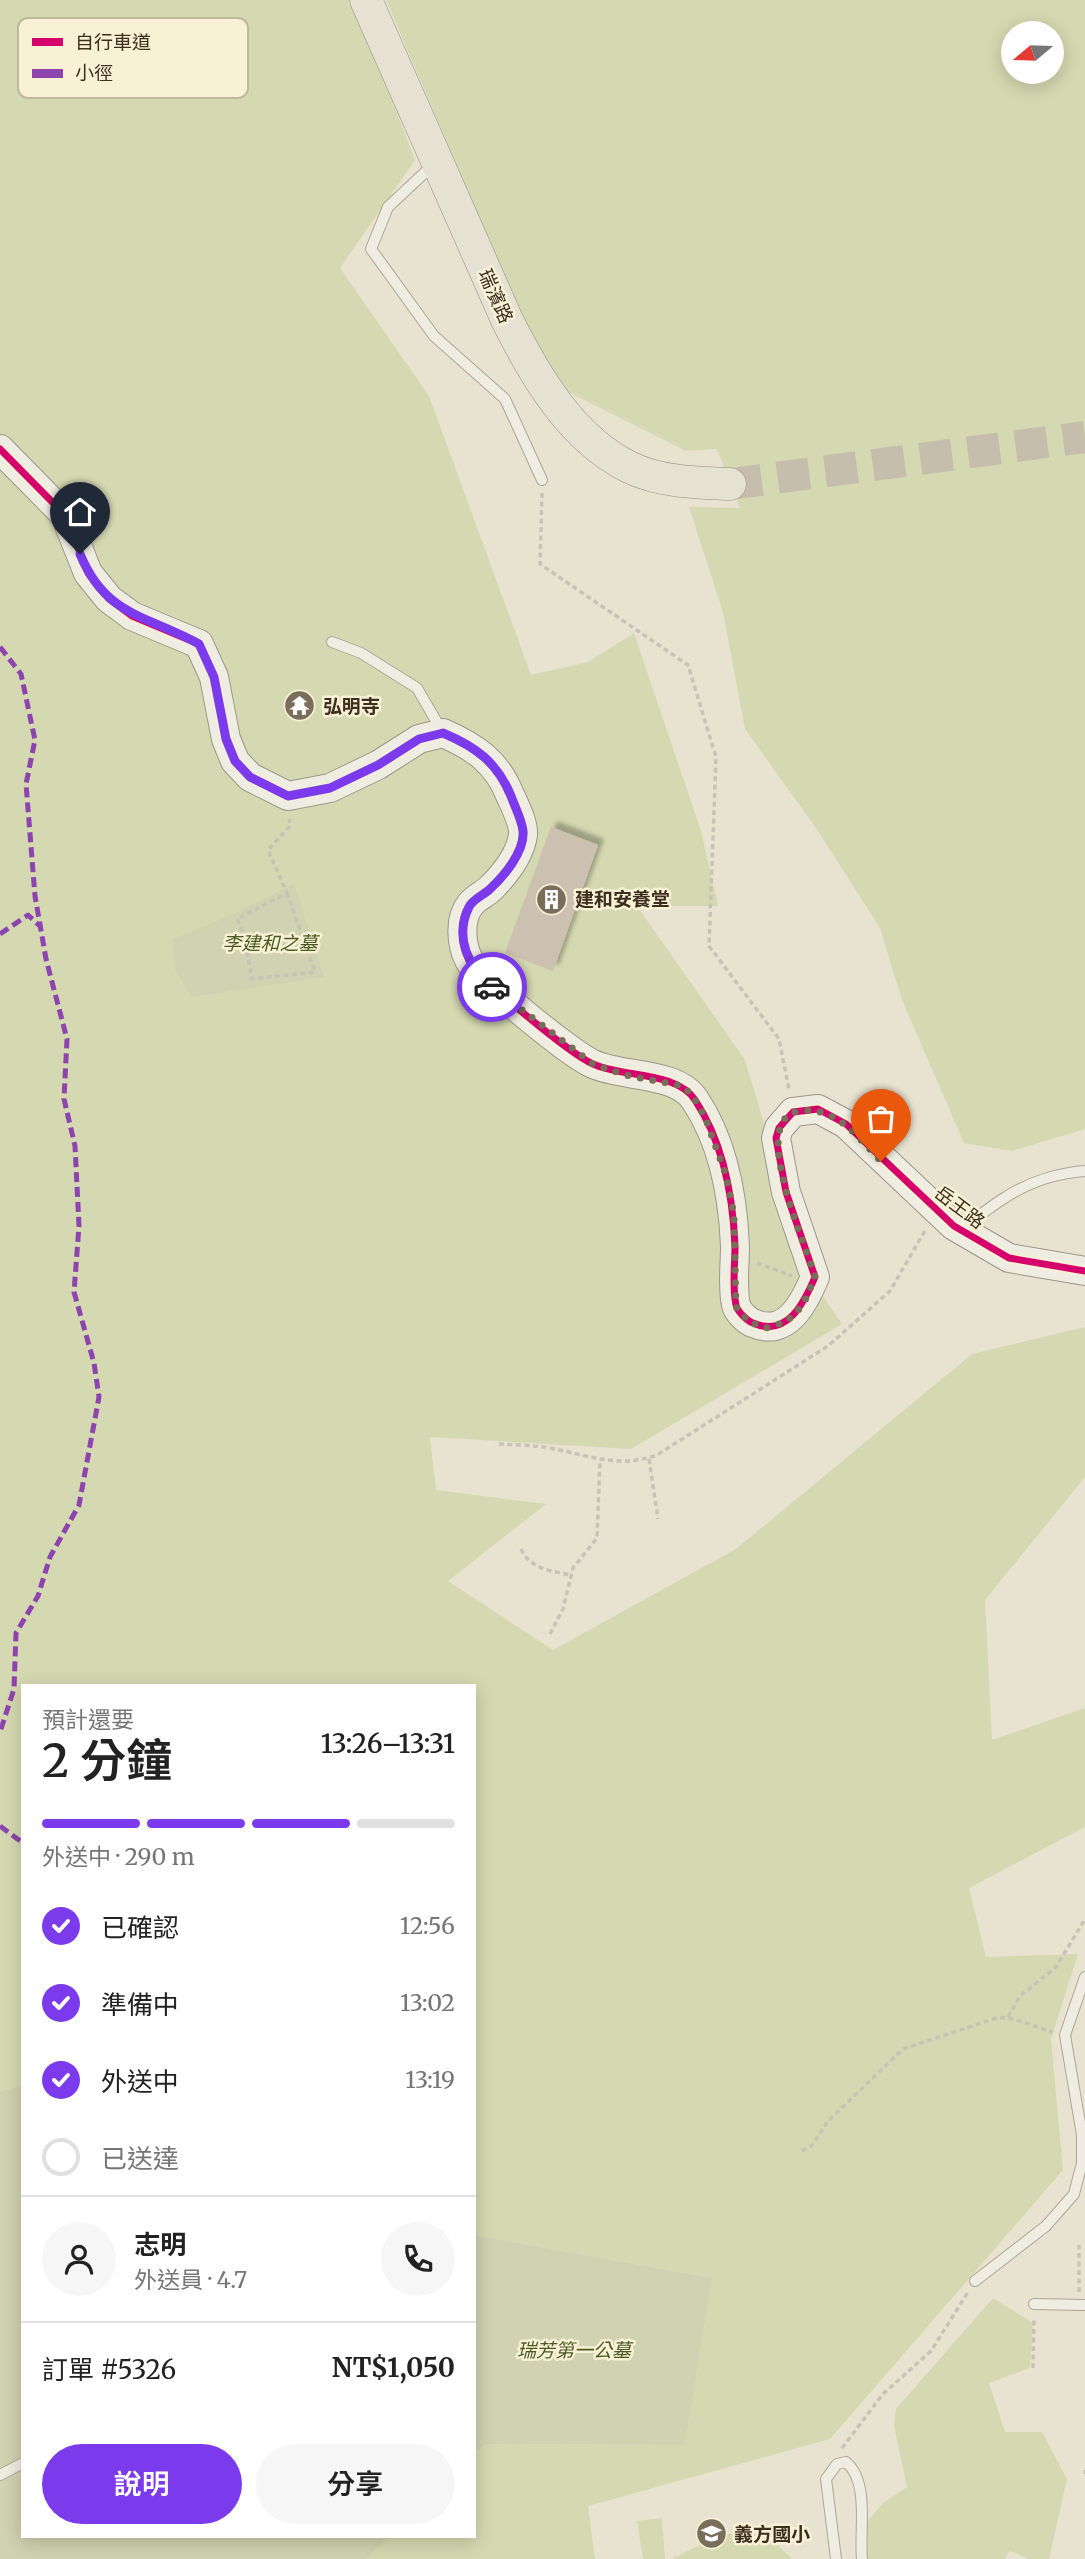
<!DOCTYPE html>
<html lang="zh-TW">
<head>
<meta charset="utf-8">
<style>
  body { margin:0; font-family:Merriweather,"Noto Sans TC",serif; background:#f6f6f6; color:#222; height:100vh; display:flex; flex-direction:column; font-size:26px; white-space:nowrap }
  * { box-sizing:border-box; margin:0 }
  p { font-size:23px; color:#767676 }
  .icon { flex:none; width:38px; height:38px; fill:none; stroke:currentColor; stroke-width:2; stroke-linecap:round; stroke-linejoin:round }
  .map { position:relative; flex:1; overflow:hidden }
  .side { position:absolute; left:21px; top:1684px; width:455px; height:854px; display:flex; flex-direction:column; background:#fff; border-radius:0px; box-shadow:0 4px 18px #0003 }
  .side>* { flex:none }
  .needle { width:46px; rotate:251deg }
  .tools { position:absolute; left:1001px; top:21px; display:grid; gap:14px }
  .tools a { display:grid; place-items:center; width:63px; height:63px; border-radius:50%; background:#fff; box-shadow:0 4px 18px #0003; font-size:35px }
  .pin { position:absolute; display:grid; place-items:center; width:60px; height:60px; color:#fff; margin:-72px -30px; border-radius:50% 50% 50% 0; rotate:-45deg; box-shadow:0 0 7px #0007 }
  .pin .icon { rotate:45deg }
  .courier { position:absolute; display:grid; place-items:center; width:70px; height:70px; margin:-35px; border:5px solid #7c3aed; border-radius:50%; background:#fff; color:#222; box-shadow:0 2px 9px #0007 }
  .headline em { font-style:normal; font-weight:600 }
  .headline div { display:flex; flex-direction:column-reverse }
  .headline { display:flex; align-items:center; justify-content:space-between; height:119px; padding:0 21px }
  h1 { font-size:46px; font-weight:600; line-height:52px }
  .bar { display:grid; grid-template-columns:repeat(4,1fr); gap:10px 7px; align-content:center; height:84px; padding:0 21px }
  .bar i { height:9px; border-radius:5px; background:#e0e0e0 }
  .bar .selected { background:#7c3aed }
  .bar p { grid-column:span 4 }
  .line { display:flex; align-items:center; gap:18px; padding:0 21px; border-top:2px solid #e0e0e0 }
  .line div { flex:1 }
  .round { display:grid; place-items:center; flex:none; width:74px; height:74px; border-radius:37px; background:#f6f6f6 }
  ol { padding:0 21px; list-style:none }
  li { display:flex; align-items:center; gap:21px; height:77px }
  li p { margin-inline-start:auto }
  li .icon { padding:7px; border-radius:50%; background:#7c3aed; color:#fff; stroke-width:4 }
  li:last-child { color:#767676 }
  li i { width:38px; height:38px; border:4px solid #e0e0e0; border-radius:50% }
  .button { display:flex; gap:14px; margin-top:auto; padding:14px 21px }
  .button a { flex:1; height:80px; border-radius:42px; background:#7c3aed; color:#fff; font-size:28px; font-weight:600; line-height:80px; text-align:center }
  .button a+a { background:#f6f6f6; color:#222 }
  .map>svg:first-child { display:block }
  .green { fill:#d5d9b1; fill-rule:evenodd }
  .cemetery { fill:#d0d2b1 }
  .building { fill:#ccc0b0; filter:url(#shadow) }
  .lines { fill:none; stroke-linecap:round; stroke-linejoin:round }
  .primary-tunnel { stroke:#c6beac; stroke-width:32; stroke-dasharray:32 16; stroke-linecap:butt }
  .lane-casing { stroke:#ada698; stroke-width:12 }
  .secondary-casing { stroke:#9d9688; stroke-width:30 }
  .primary-casing { stroke:#938c7f; stroke-width:33 }
  .path { stroke:#c8c3b7; stroke-width:3.5; stroke-dasharray:5 3.5; stroke-linecap:butt }
  .lane { stroke:#efece1; stroke-width:10 }
  .secondary { stroke:#efece1; stroke-width:28 }
  .primary { stroke:#e6e2d3; stroke-width:32 }
  .quiet { stroke:#8e44ad; stroke-width:5; stroke-dasharray:10 5; stroke-linecap:butt }
  .cycleway-casing { stroke:#f8f1d5; stroke-width:11 }
  .cycleway { stroke:#d6006c; stroke-width:7 }
  .done { stroke:#796e5c; stroke-width:7; stroke-dasharray:0 12.6 }
  .route { stroke:#7c3aed; stroke-width:9 }
  .labels { text-anchor:middle; stroke-width:5; stroke-linejoin:round; paint-order:stroke }
  .street-label { font-size:19px; fill:#3d2f1e; stroke:#f8f1d5 }
  .poi-label { font-size:19px; font-weight:bold; fill:#3d2f1e; stroke:#f8f1d5; text-anchor:start }
  .park-label { font-size:19px; font-style:italic; fill:#495b23; stroke:#f8f1d5 }
  .key { fill:#f8f1d5; stroke:#c0b79e; stroke-width:2 }
  .key-label { font-size:19px; fill:#3d2f1e }
</style>
</head>
<body>
<div class="map">
<svg width="1085" height="2559" viewBox="0 0 1085 2559">
  <defs>
    <filter id="shadow"><feDropShadow dx="6" dy="-6" stdDeviation="2" flood-color="#0004"/></filter>
  </defs>
  <rect width="100%" height="100%" fill="#e8e2d0"/>
  <!-- green -->
  <g class="green">
    <path d="M0,0H354L415,160L340,268L429,396L531,675L588,662L634,633L701,831L718,906H637L745,1060L766,1130L790,1248L842,1324L631,1449L430,1437L436,1490L546,1504L448,1581L553,1650L736,1549L972,1354L1085,1327V1477L985,1600L992,1740L1085,1708V1827L969,1888L986,1957L1078,1954L1051,2039L1063,2170L830,2439L588,2506L595,2559H367L390,2536H474V2454L485,2444L685,2445L712,2278L474,2235V1685H23V2085L0,2091Z"/>
    <path d="M386,0H1085V1129L1012,1151L964,1143L902,1000L880,928L818,831L745,729L723,612L689,507L740,508L717,449L686,451L568,392L535,348ZM1013,33H1052V72H1013Z"/>
    <path d="M993,2298L1033,2323L1030,2368L989,2383L1005,2432H1042L1067,2479L1049,2559H1029L1010,2551L1005,2559H865L864,2526L883,2503L907,2487L894,2426L896,2409Z"/>
    <path d="M662,2518L665,2559H643L637,2521Z"/>
    <path d="M751,2533L772,2539L792,2559H672L721,2534Z"/>
  </g>
  <!-- cemetery -->
  <g class="cemetery">
    <path d="M294,884L324,977L192,997L175,970L173,939L222,919Z"/>
    <path d="M23,2085V2536H390L367,2559H0V2091Z"/>
    <path d="M474,2235L712,2278L685,2445L485,2444L474,2454Z"/>
  </g>
  <!-- building -->
  <path class="building" d="M551,827L598,845L553,971L505,953Z"/>
  <g class="lines">
    <!-- primary-tunnel -->
    <path class="primary-tunnel" d="M730,484L1085,437"/>
    <defs>
      <g id="lane">
        <path d="M434,164L388,207L371,249L434,336L505,399L542,480"/>
        <path d="M332,642L361,653L417,688L442,731"/>
        <path d="M958,1225C982,1217 986,1209 1006,1197C1029,1182 1058,1173 1085,1171"/>
        <path d="M975,2281L1046,2226L1074,2194L1082,2163V2135L1065,2035L1085,1977"/>
        <path d="M1034,2304L1085,2305"/>
        <path d="M0,2475L23,2463"/>
        <path d="M836,2559L826,2479L837,2464L846,2462C870,2482 859,2531 862,2559"/>
      </g>
      <path id="secondary" d="M0,449L65,515L88,573L109,599L132,616L199,644L214,677L226,739L235,761L250,777L288,796L330,788L378,765L419,739L443,733C475,747 497,762 510,795C515,806 524,823 523,835C520,855 505,874 491,888C485,894 475,898 470,905C459,919 461,945 469,960C478,979 572,1055 593,1064C624,1078 676,1071 695,1100C723,1142 733,1197 735,1246C735,1265 732,1287 736,1305C737,1311 747,1321 753,1323C787,1338 804,1303 815,1277L786,1192L776,1138L779,1128L793,1112L818,1109L846,1124L954,1226L1009,1258L1085,1271"/>
      <path id="primary" d="M366,0L507,320C535,376 571,438 629,467C659,482 697,483 730,484"/>
    </defs>
    <!-- lane casing -->
    <use href="#lane" class="lane-casing"/>
    <!-- secondary casing -->
    <use href="#secondary" class="secondary-casing"/>
    <!-- primary casing -->
    <use href="#primary" class="primary-casing"/>
    <!-- path -->
    <g class="path">
      <path d="M542,493L540,564L688,665L716,757L709,946L779,1039L789,1089"/>
      <path d="M287,893L315,972L252,979L244,935L237,919L287,893L268,850L290,826L289,819"/>
      <path d="M757,1263L792,1276"/>
      <path d="M499,1444C515,1445 533,1445 549,1448C589,1455 617,1469 657,1455L828,1346L890,1291L926,1229"/>
      <path d="M649,1459L658,1519"/>
      <path d="M521,1549C530,1569 551,1571 571,1575"/>
      <path d="M550,1634L563,1609L573,1568L597,1538L600,1460"/>
      <path d="M1008,2017L1020,1996L1056,1967L1085,1919"/>
      <path d="M802,2151L812,2145L828,2121L903,2049L996,2018C1014,2016 1035,2027 1053,2032"/>
      <path d="M1079,2292V2245"/>
      <path d="M1033,2368L1034,2317"/>
      <path d="M842,2448L883,2394L931,2351L968,2292"/>
      <path d="M1085,2474V2470"/>
    </g>
    <!-- lane -->
    <use href="#lane" class="lane"/>
    <!-- secondary -->
    <use href="#secondary" class="secondary"/>
    <!-- primary -->
    <use href="#primary" class="primary"/>
    <!-- quiet -->
    <g class="quiet">
      <path d="M0,647L21,674L35,740L26,784L35,896L46,959L67,1039L64,1099L75,1146L79,1226L74,1292L94,1363L99,1397L79,1505L50,1557L38,1596L16,1633L14,1689L0,1732"/>
      <path d="M0,934L28,915L41,927"/>
      <path d="M0,1826L23,1843"/>
    </g>
    <defs>
      <path id="cycleway" d="M0,449L65,515L88,573L109,599L132,616L199,644L214,677L226,739L235,761L250,777L288,796L330,788L378,765L419,739L443,733C475,747 497,762 510,795C515,806 524,823 523,835C520,855 505,874 491,888C485,894 475,898 470,905C459,919 461,945 469,960C478,979 572,1055 593,1064C624,1078 676,1071 695,1100C723,1142 733,1197 735,1246C735,1265 732,1287 736,1305C737,1311 747,1321 753,1323C787,1338 804,1303 815,1277L786,1192L776,1138L779,1128L793,1112L818,1109L846,1124L954,1226L1009,1258L1085,1271"/>
    </defs>
    <!-- cycleway casing -->
    <use href="#cycleway" class="cycleway-casing"/>
    <!-- cycleway -->
    <use href="#cycleway" class="cycleway"/>
  </g>
  <g class="lines">
    <!-- done -->
    <path class="done" d="M492,987L593,1064L625,1075L683,1086L694,1098L705,1117L726,1175L734,1215L736,1307L749,1322L766,1328L786,1322L803,1305L815,1277C808,1249 747,1119 799,1111C836,1106 857,1136 881,1161"/>
    <!-- route -->
    <path class="route" d="M80,554C106,617 147,615 199,644L214,677L226,739L235,761L250,777L288,796L330,788L378,765L419,739L443,733C476,747 497,762 511,796C515,807 522,820 523,831C525,852 503,877 489,890C483,895 472,900 469,907C454,937 468,967 492,987"/>
  </g>
  <!-- icons -->
  <defs>
    <symbol id="temple-disc" viewBox="-11 -11 22 22"><circle r="9.5" fill="#796e5c" stroke="#f8f1d5"/><path d="M0-6L5-2H3V0L6.5 2.5H4V6H1.5V3h-3V6H-4V2.5H-6.5L-3 0V-2H-5Z" fill="#fff"/></symbol>
    <symbol id="building-disc" viewBox="-11 -11 22 22"><circle r="9.5" fill="#796e5c" stroke="#f8f1d5"/><path d="M-4-6H4V6H1V3H-1V6H-4ZM-2.5-4.3h1.7v1.8h-1.7ZM.8-4.3h1.7v1.8H.8ZM-2.5-1h1.7V.8h-1.7ZM.8-1h1.7V.8H.8Z" fill="#fff"/></symbol>
    <symbol id="school-disc" viewBox="-11 -11 22 22"><circle r="9.5" fill="#796e5c" stroke="#f8f1d5"/><path d="M0-5L7-2L0 1L-7-2ZM-4 1L0 2.5L4 1V4Q0 6-4 4Z" fill="#fff"/></symbol>
  </defs>
  <g fill-rule="evenodd">
    <use href="#temple-disc" x="282" y="688" width="35" height="35"/>
    <use href="#building-disc" x="534" y="882" width="35" height="35"/>
    <use href="#school-disc" x="694" y="2516" width="35" height="35"/>
  </g>
  <g class="labels">
    <!-- street labels -->
    <g class="street-label">
      <text transform="translate(496 296) rotate(66)" y="7">瑞濱路</text>
      <text transform="translate(960 1207) rotate(37)" y="7">岳王路</text>
    </g>
    <!-- poi labels -->
    <g class="poi-label">
      <text x="323" y="713">弘明寺</text>
      <text x="575" y="906">建和安養堂</text>
      <text x="734" y="2541">義方國小</text>
    </g>
    <!-- park labels -->
    <g class="park-label">
      <text x="270" y="950">李建和之墓</text>
      <text x="574" y="2357">瑞芳第一公墓</text>
    </g>
  </g>
  <!-- legend -->
  <rect x="18" y="18" width="230" height="80" rx="10" class="key"/>
  <rect x="32" y="38" width="31" height="8" fill="#d6006c"/>
  <rect x="32" y="69" width="31" height="9" fill="#8e44ad"/>
  <g class="key-label">
    <text x="75" y="49">自行車道</text>
    <text x="75" y="80">小徑</text>
  </g>
</svg>
<div class="tools">
<a><svg class="needle" viewBox="-14 -14 28 28"><path d="M0-13l5 13h-10z" fill="#e53935"/><path d="M0 13l5-13h-10z" fill="#767676"/></svg></a>
</div>
<div class="pin" style="left:881px;top:1161px;background:#ea580c"><svg class="icon" aria-label="bag" viewBox="0 0 24 24"><path d="M5 8h14l-1 12H6zM9 8a3 3 0 0 1 6 0"/></svg></div>
<div class="pin" style="left:80px;top:554px;background:#1f2937"><svg class="icon" aria-label="home" viewBox="0 0 24 24"><path d="M3 11l9-7 9 7M6 9v11h12V9"/></svg></div>
<div class="courier" style="left:492px;top:987px"><svg class="icon" aria-label="car" viewBox="0 0 24 24"><path d="M5 17H2v-5l4-1 3-4h7l3 4 3 1v5h-3M9 17h6M6 11h13"/><circle cx="7" cy="17" r="2"/><circle cx="17" cy="17" r="2"/></svg></div>
<section class="side">
<div class="headline"><div><h1>2 分鐘</h1><p>預計還要</p></div><em>13:26–13:31</em></div>
<div class="bar"><i class="selected"></i><i class="selected"></i><i class="selected"></i><i></i><p>外送中 · 290 m</p></div>
<ol>
<li><svg class="icon" aria-label="check" viewBox="0 0 24 24"><path d="M5 12l5 5 9-10"/></svg>已確認<p>12:56</p></li>
<li><svg class="icon" aria-label="check" viewBox="0 0 24 24"><path d="M5 12l5 5 9-10"/></svg>準備中<p>13:02</p></li>
<li><svg class="icon" aria-label="check" viewBox="0 0 24 24"><path d="M5 12l5 5 9-10"/></svg>外送中<p>13:19</p></li>
<li><i></i>已送達</li>
</ol>
<div class="line" style="height:126px"><a class="round"><svg class="icon" aria-label="person" viewBox="0 0 24 24"><circle cx="12" cy="8" r="4"/><path d="M4 21q1-7 8-7t8 7"/></svg></a><div><b>志明</b><p>外送員 · 4.7</p></div><a class="round"><svg class="icon" aria-label="phone" viewBox="0 0 24 24"><path d="M5 4h4l2 5-3 2q2 4 5 5l2-3 5 2v4C11 20 4 13 5 4z"/></svg></a></div>
<div class="line" style="height:91px"><div>訂單 #5326</div><b>NT$1,050</b></div>
<div class="button"><a>說明</a><a>分享</a></div>
</section>
</div>
</body>
</html>
